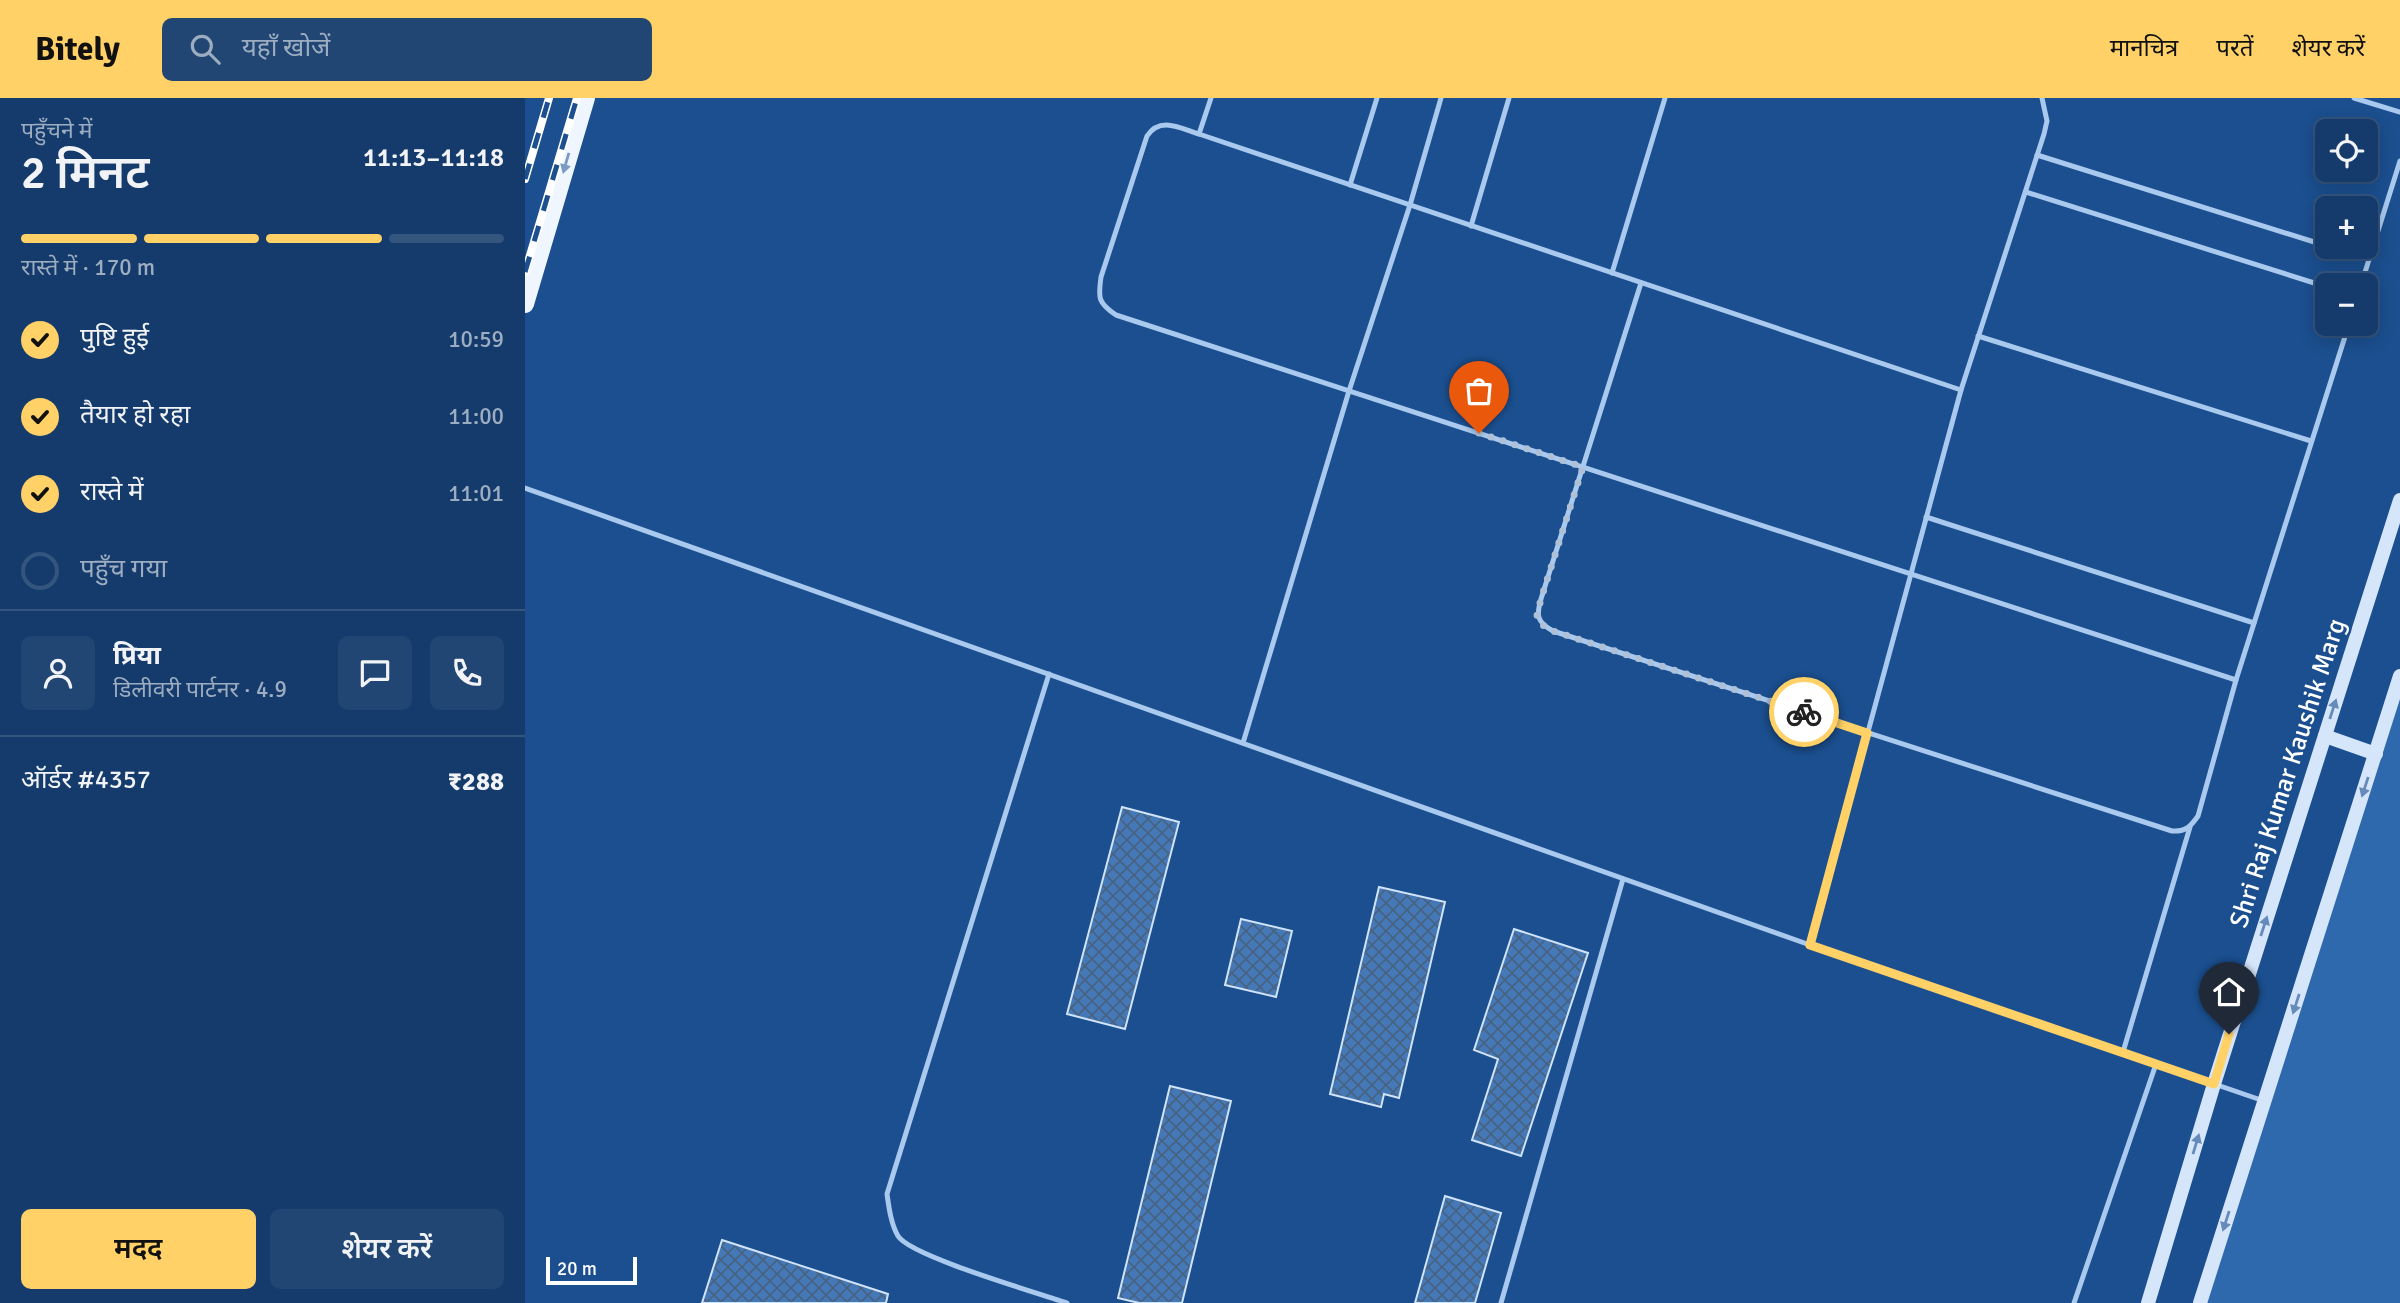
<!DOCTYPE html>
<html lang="hi">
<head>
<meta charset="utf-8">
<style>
  body { margin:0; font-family:Signika,"Noto Sans Devanagari",sans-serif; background:#214673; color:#f1f3f6; height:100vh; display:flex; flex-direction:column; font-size:26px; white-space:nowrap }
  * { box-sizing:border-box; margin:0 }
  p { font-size:23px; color:#9dadc1 }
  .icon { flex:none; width:38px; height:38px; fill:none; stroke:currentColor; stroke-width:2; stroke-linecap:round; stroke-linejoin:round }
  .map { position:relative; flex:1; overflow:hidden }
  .panel { display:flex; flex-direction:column; background:#143b6b; width:525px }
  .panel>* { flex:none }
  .buttons { position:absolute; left:1790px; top:21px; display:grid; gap:14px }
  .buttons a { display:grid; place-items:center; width:63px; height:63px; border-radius:10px; background:#143b6b; box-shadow:0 4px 18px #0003,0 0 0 2px #33557e; font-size:35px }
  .scale { position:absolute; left:21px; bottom:18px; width:91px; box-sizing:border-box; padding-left:7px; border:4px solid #fff; border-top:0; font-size:19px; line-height:24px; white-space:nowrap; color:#fff; -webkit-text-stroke:5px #1b4f8f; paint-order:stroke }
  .pin { position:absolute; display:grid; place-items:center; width:60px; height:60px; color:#fff; margin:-72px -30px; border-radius:50% 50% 50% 0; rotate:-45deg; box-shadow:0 0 7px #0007 }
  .pin .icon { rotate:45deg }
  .courier { position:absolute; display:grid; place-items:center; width:70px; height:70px; margin:-35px; border:5px solid #ffd166; border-radius:50%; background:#fff; color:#222; box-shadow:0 2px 9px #0007 }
  .headline em { font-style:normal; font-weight:600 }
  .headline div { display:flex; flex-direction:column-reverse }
  .headline { display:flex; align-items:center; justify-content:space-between; height:119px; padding:0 21px }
  h1 { font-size:46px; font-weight:600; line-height:52px }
  .bar { display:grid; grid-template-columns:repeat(4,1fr); gap:10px 7px; align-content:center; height:84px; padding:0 21px }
  .bar i { height:9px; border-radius:5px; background:#33557e }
  .bar .current { background:#ffd166 }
  .bar p { grid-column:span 4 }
  .line { display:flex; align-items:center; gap:18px; padding:0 21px; border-top:2px solid #33557e }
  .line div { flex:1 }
  .round { display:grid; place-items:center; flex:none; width:74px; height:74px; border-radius:10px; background:#214673 }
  ol { padding:0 21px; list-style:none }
  li { display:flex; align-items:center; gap:21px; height:77px }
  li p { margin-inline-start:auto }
  li .icon { padding:7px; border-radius:50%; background:#ffd166; color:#111; stroke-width:4 }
  li:last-child { color:#9dadc1 }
  li i { width:38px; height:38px; border:4px solid #33557e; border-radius:50% }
  .button { display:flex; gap:14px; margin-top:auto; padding:14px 21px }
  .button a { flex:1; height:80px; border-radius:10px; background:#ffd166; color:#111; font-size:28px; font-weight:600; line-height:80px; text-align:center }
  .button a+a { background:#214673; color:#f1f3f6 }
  header { display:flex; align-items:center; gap:42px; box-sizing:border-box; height:98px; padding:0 35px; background:#ffd166; color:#111 }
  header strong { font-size:33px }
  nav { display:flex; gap:38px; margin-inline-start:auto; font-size:24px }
  .search { width:490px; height:63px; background:#214673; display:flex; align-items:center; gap:18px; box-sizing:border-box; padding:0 24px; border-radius:10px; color:#9dadc1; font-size:26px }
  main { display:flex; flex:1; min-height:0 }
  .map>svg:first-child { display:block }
  .park { fill:#2e69ad }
  .building { fill:url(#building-cross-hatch); stroke:#cfe3fa; stroke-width:2 }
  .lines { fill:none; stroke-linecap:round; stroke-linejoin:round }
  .lane { stroke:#a9c9ee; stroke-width:5 }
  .secondary { stroke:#d6e6fa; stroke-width:14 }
  .primary { stroke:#f0f6ff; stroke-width:18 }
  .rail-casing { stroke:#fff; stroke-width:8 }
  .rail { stroke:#1b4f8f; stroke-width:5; stroke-dasharray:16; stroke-linecap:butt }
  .oneway { fill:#7b9ac1 }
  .oneway2 { fill:#668bba }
  .done { stroke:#afc1d8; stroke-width:7; stroke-dasharray:0 12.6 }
  .route { stroke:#ffd166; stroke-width:9 }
  .labels { text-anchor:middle; stroke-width:5; stroke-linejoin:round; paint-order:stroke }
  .street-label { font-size:26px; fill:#fff; stroke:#1b4f8f }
</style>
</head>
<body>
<header>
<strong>Bitely</strong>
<div class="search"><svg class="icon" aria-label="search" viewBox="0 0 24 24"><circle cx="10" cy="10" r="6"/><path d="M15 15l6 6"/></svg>यहाँ खोजें</div>
<nav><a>मानचित्र</a><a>परतें</a><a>शेयर करें</a></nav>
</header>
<main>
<section class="panel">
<div class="headline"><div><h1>2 मिनट</h1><p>पहुँचने में</p></div><em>11:13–11:18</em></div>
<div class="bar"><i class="current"></i><i class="current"></i><i class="current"></i><i></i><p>रास्ते में · 170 m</p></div>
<ol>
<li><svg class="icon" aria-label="check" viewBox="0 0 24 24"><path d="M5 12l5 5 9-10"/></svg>पुष्टि हुई<p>10:59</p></li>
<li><svg class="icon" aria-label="check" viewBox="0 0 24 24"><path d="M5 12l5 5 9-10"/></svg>तैयार हो रहा<p>11:00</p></li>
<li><svg class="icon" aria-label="check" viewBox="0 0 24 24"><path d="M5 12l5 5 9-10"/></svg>रास्ते में<p>11:01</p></li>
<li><i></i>पहुँच गया</li>
</ol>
<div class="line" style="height:126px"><a class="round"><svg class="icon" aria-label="person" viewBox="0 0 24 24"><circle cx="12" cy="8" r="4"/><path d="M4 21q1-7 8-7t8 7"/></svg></a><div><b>प्रिया</b><p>डिलीवरी पार्टनर · 4.9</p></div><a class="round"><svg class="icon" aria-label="chat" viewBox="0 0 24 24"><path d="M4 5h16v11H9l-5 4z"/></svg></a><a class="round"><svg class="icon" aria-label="phone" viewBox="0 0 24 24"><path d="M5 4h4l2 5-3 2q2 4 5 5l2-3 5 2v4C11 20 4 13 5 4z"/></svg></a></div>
<div class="line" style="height:91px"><div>ऑर्डर #4357</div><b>₹288</b></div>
<div class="button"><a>मदद</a><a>शेयर करें</a></div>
</section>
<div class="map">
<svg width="1875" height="1205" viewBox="0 0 1875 1205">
  <defs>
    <pattern id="building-cross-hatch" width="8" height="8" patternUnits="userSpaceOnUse" patternTransform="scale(1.75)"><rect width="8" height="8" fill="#4478b7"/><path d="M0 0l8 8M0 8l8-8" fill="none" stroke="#486282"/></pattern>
  </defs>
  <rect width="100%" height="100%" fill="#1b4f8f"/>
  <!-- park -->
  <path class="park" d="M1875,584V1205H1677Z"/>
  <!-- building -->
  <g class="building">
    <path d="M597,709L654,724L600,931L542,916Z"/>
    <path d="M854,789L920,804L874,1000L859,996L856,1009L805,996Z"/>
    <path d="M716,821L767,833L751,899L700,887Z"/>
    <path d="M989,831L1063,855L996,1058L947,1042L973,961L949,952Z"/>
    <path d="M645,988L706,1003L657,1205H614L593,1200Z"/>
    <path d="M920,1098L976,1115L950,1205H890Z"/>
    <path d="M197,1142L363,1196L361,1205H177Z"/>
  </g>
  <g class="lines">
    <!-- lane -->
    <g class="lane">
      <path d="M686,0L674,36L1436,292"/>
      <path d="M1829,0L1875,14"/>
      <path d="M674,36C655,30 635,18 622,38L576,179C573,200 573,205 591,217L1711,582"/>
      <path d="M1512,57L1802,148"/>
      <path d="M825,87L852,0"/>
      <path d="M1501,94L1802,189"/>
      <path d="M946,128L984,0"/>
      <path d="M1806,149L1844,161"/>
      <path d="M1087,175L1140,0"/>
      <path d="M1116,185L1016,501C1011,518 1012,524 1028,533L1647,733C1661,734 1666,728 1673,718L1711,582L1824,226"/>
      <path d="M1836,187L1875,63"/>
      <path d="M1453,238L1786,343"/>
      <path d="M0,390L1285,847L1736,1002"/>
      <path d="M1401,419L1729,525"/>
      <path d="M524,576L362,1096C364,1110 366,1126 373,1138C385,1158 513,1195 542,1205"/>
      <path d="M718,645L824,293L885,107L916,0"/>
      <path d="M1285,847L1436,292L1519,36L1522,23L1517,0"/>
      <path d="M1598,954L1665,729"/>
      <path d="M976,1205L1098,781"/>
      <path d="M1549,1205L1631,966"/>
    </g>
    <!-- secondary -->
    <g class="secondary">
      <path d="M1800,638L1851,656"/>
      <path d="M1623,1205L1689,986L1875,402"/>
      <path d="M1675,1205L1875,578"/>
    </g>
    <!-- primary -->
    <path class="primary" d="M0,206L61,0"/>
    <defs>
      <g id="rail">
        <path d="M0,81L24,0"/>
        <path d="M0,174L52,0"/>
      </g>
    </defs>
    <!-- rail casing -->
    <use href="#rail" class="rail-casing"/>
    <!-- rail -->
    <use href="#rail" class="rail"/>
  </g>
  <!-- one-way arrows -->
  <defs><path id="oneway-solid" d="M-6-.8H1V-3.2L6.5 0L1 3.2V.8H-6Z" transform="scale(1.75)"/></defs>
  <use class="oneway" href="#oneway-solid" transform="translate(41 65) rotate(106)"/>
  <g class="oneway2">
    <use href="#oneway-solid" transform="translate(1808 611) rotate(-72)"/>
    <use href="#oneway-solid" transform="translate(1840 689) rotate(108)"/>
    <use href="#oneway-solid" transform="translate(1739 828) rotate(-72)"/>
    <use href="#oneway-solid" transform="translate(1771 906) rotate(108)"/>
    <use href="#oneway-solid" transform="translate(1671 1046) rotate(-73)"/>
    <use href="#oneway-solid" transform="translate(1701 1123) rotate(108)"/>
  </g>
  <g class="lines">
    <!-- done -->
    <path class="done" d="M954,335L1058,369L1016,501L1012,517L1016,526L1028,533L1279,614"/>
    <!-- route -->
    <path class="route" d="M1279,614L1342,635L1285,847L1689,986L1704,936"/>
  </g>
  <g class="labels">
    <!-- street labels -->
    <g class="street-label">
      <text transform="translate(1762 675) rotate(-72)" y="9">Shri Raj Kumar Kaushik Marg</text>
    </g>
  </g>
</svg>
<div class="buttons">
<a><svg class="icon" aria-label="locate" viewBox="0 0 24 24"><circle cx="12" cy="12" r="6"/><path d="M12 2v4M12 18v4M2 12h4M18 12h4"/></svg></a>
<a>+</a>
<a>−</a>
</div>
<div class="scale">20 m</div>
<div class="pin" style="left:954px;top:335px;background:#ea580c"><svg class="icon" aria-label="bag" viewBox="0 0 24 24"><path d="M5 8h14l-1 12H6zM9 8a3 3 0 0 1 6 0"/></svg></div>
<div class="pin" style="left:1704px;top:936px;background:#1f2937"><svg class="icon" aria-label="home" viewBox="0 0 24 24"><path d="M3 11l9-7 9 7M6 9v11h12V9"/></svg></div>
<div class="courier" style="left:1279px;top:614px"><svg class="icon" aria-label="bike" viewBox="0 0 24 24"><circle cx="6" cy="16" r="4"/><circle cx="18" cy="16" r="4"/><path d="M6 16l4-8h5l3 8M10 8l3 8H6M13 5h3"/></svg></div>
</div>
</main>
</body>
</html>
